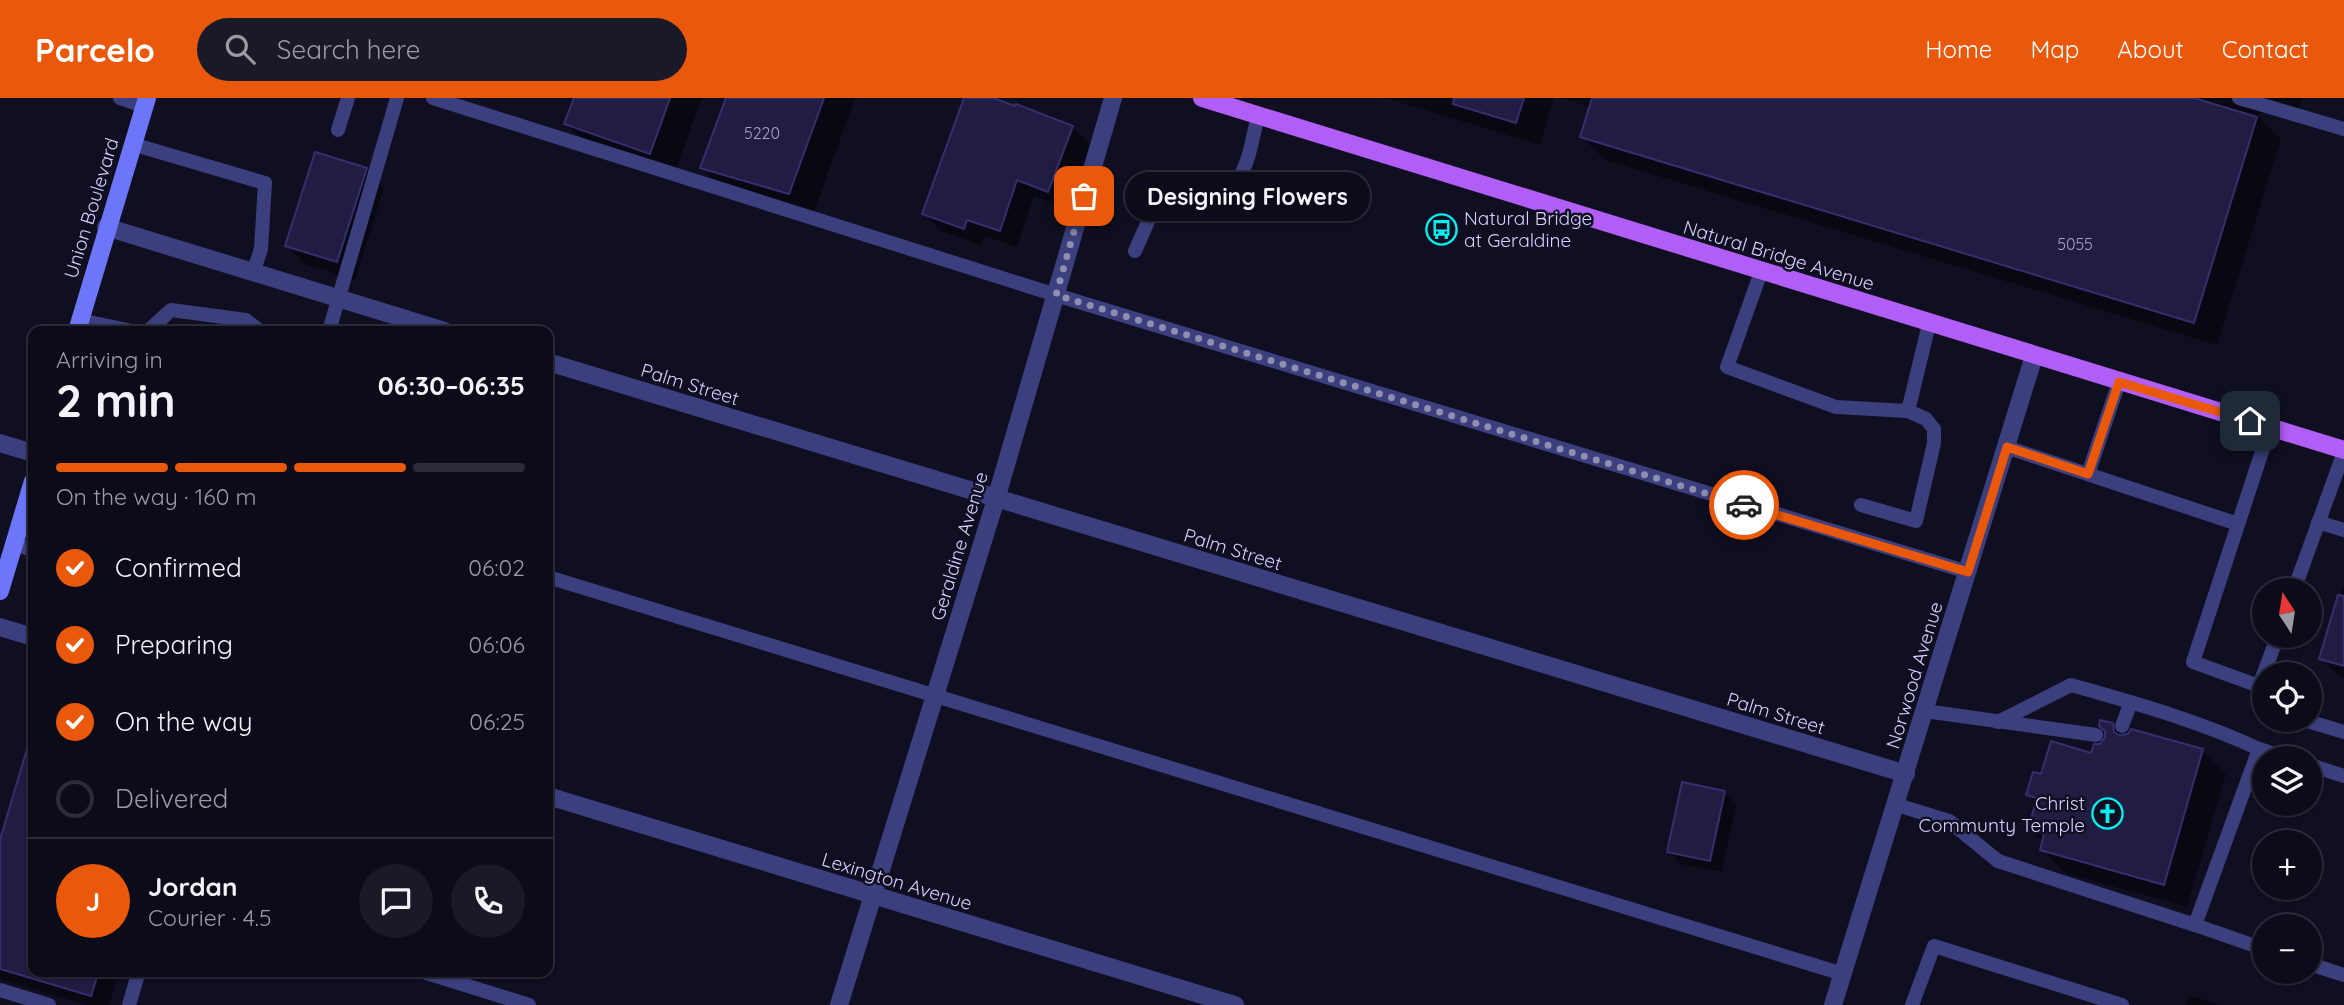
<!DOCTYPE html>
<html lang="en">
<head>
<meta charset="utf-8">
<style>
  body { margin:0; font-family:Quicksand,sans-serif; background:#1a1927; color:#f1f3f6; height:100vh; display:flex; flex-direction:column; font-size:26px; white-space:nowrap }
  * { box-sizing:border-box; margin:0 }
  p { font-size:23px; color:#9a9ba2 }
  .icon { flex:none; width:38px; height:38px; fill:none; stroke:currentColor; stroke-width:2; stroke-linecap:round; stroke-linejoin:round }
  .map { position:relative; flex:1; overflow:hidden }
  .side { position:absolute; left:28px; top:228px; width:525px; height:651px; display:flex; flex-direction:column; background:#0c0b1a; border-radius:14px; box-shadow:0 2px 5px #0004,0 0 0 2px #2c2b39 }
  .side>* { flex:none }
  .needle { width:46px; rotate:348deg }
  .buttons { position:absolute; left:2252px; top:480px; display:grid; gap:14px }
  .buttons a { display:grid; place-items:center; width:70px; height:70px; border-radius:50%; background:#0c0b1a; box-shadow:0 2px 5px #0004,0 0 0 2px #2c2b39; font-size:35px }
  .pin { position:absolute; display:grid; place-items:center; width:60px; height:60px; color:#fff; margin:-30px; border-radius:14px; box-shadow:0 4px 10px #0006 }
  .courier { position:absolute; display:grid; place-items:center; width:70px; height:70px; margin:-35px; border:5px solid #ea580c; border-radius:50%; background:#fff; color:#222; box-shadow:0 2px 9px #0007 }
  .bubble { position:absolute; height:49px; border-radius:24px; background:#0c0b1a; box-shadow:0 2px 5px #0004,0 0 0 2px #2c2b39; font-size:23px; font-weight:700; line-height:49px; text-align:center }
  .overview em { font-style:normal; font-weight:700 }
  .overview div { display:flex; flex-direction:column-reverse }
  .overview { display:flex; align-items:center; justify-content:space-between; height:119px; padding:0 28px }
  h1 { font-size:46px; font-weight:700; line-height:52px }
  .bar { display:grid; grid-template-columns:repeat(4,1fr); gap:10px 7px; align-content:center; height:84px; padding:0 28px }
  .bar i { height:9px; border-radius:5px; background:#2c2b39 }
  .bar .current { background:#ea580c }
  .bar p { grid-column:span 4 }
  .line { display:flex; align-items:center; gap:18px; padding:0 28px; border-top:2px solid #2c2b39 }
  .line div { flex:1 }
  .round { display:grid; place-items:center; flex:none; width:74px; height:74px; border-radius:37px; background:#1a1927 }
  ol { padding:0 28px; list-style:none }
  li { display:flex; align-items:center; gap:21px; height:77px }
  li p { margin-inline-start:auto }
  li .icon { padding:7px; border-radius:50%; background:#ea580c; color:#fff; stroke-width:4 }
  li:last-child { color:#9a9ba2 }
  li i { width:38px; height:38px; border:4px solid #2c2b39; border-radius:50% }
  header { display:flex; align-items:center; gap:42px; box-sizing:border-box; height:98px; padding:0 35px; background:#ea580c; color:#fff }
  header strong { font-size:33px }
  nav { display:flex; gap:38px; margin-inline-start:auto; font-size:24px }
  .search { width:490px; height:63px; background:#1a1927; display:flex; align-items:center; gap:18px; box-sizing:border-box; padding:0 24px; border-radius:38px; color:#9a9ba2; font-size:26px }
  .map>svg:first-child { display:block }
  .shadow { fill:#0007 }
  .building { fill:#201c42; stroke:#362f6d; stroke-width:2 }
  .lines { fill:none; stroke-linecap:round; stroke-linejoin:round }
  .service { stroke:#3c3f7e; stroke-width:14 }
  .minor { stroke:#3c3f7e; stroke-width:18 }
  .secondary { stroke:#6d76f8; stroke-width:18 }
  .primary { stroke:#b15ef7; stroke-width:18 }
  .done { stroke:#8f8eb0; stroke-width:7; stroke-dasharray:0 12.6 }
  .route { stroke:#ea580c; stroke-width:9 }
  .labels { text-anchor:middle; stroke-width:5; stroke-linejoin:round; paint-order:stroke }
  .number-label { font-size:16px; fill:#a6a4ce }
  .street-label { font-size:19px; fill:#d3d2fd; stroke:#100f22 }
  .poi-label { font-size:19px; fill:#d3d2fd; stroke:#100f22; text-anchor:start }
</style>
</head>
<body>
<header>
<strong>Parcelo</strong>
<div class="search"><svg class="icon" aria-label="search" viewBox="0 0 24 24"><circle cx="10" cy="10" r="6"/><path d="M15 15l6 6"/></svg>Search here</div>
<nav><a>Home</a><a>Map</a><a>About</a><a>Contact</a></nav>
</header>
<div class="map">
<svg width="2344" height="907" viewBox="0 0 2344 907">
  <rect width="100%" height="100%" fill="#100f22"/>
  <!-- shadow -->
  <g class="shadow">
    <path d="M576,0H702L673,79L590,49L566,26Z"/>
    <path d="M728,0H855L812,119L725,93L702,70Z"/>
    <path d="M966,0H987L1072,29L1090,47L1065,110L1034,98L1017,149L985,138L981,147L941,133L924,115Z"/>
    <path d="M1386,0H1554L1540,47Z"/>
    <path d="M1562,0H2302L2296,21L2266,13L2257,17L2281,41L2217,247L1605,62L1582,39L1591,9Z"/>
    <path d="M366,71L384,90L355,182L305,166L287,148Z"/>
    <path d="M2343,487H2344V580L2339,578L2321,560Z"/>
    <path d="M2112,627L2123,638L2202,653L2226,676L2187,809L2065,775L2042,751L2044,744L2030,731L2037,705L2028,697L2042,678L2093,657L2101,647Z"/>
    <path d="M33,635V873H119L109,907H87L0,881V744Z"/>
    <path d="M1724,694L1736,707L1722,774L1681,766L1669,754Z"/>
    <path d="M2189,897L2221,907H2186Z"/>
  </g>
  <!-- building -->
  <g class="building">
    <path d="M574,0H670L650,56L564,26Z"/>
    <path d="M726,0H824L789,96L700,70Z"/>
    <path d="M964,0H993L1015,8L1016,6L1073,28L1048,94L1017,82L1000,133L967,122L964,131L922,116Z"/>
    <path d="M1454,0H1524L1516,25L1453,6Z"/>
    <path d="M1592,0H2194L2257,19L2194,225L1580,39Z"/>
    <path d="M315,54L367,70L337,164L285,148Z"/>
    <path d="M2338,497L2344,498V568L2319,561Z"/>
    <path d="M2100,622L2113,625L2114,634L2119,637L2128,636L2131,631L2203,651L2164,787L2040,752L2044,736L2028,731L2037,700L2026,697L2033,674L2041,676L2051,643L2091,655L2094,646H2100L2105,639V633L2099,628Z"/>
    <path d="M27,651L33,652V873H99L91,898L0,871V742Z"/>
    <path d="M1682,684L1725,693L1710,763L1667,754Z"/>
  </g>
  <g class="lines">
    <!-- service -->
    <g class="service">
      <path d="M120,0L144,8"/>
      <path d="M433,0L1056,197L1968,474"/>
      <path d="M2239,0L2344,31"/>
      <path d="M338,32L348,0"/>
      <path d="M132,46L265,85L261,151L253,175"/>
      <path d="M1135,153L1150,119L1157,110C1171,106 1186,107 1201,103C1248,93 1248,57 1258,18"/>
      <path d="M1761,174L1727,269L1836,309L1908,313L1926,321L1934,331V345L1916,423L1861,407"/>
      <path d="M80,222L132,233"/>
      <path d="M148,233L171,212L246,222L260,233"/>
      <path d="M329,233L397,0"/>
      <path d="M1908,313L1929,226"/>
      <path d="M2270,329L2193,564L2259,588L2278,537"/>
      <path d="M2006,349L2238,426"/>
      <path d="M2088,376L2119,284"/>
      <path d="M2318,424L2344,432"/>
      <path d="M14,446L33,452"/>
      <path d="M548,479L1843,876"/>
      <path d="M2294,492L2344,354"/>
      <path d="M2259,588L2264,608"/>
      <path d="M1925,613L2096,637"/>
      <path d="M2301,621L2344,634"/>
      <path d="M2122,628L2131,604"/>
      <path d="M2259,651L2286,660"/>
      <path d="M2310,667L2344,678"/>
      <path d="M1897,707L1949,723L1998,763L2195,827L2259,651C2200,623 2134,605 2071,587L1998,624"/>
      <path d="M2195,827L2264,851"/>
      <path d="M2310,866L2344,877"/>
      <path d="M420,873L529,907"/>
      <path d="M0,892L49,907"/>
      <path d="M129,907L139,873"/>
      <path d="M1912,907L1934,848L2122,907"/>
    </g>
    <!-- minor -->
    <g class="minor">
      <path d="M106,129L445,233"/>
      <path d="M548,264L1906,676"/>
      <path d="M0,345L33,355"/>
      <path d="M0,529L33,539"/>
      <path d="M548,698L1235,907"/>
      <path d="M839,907L996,401L1113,0"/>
      <path d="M1833,907L2034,258"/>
    </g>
    <!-- secondary -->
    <g class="secondary">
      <path d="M77,233L147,0"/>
      <path d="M0,493L33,383"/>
    </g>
    <!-- primary -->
    <path class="primary" d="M1202,0L2344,352"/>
  </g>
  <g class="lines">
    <!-- done -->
    <path class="done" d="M1084,98L1056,197L1744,407"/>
    <!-- route -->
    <path class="route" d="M1744,407L1968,474L2007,349L2088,376L2119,284L2250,323"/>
  </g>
  <!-- icons -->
  <defs>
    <symbol id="bus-ring" viewBox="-11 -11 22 22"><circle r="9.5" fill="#100f22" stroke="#0becef" stroke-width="1.5"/><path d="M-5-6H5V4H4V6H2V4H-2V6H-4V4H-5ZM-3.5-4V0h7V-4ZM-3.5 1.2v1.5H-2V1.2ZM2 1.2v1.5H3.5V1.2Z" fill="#0becef"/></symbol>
    <symbol id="church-ring" viewBox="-11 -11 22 22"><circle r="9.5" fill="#100f22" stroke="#0becef" stroke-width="1.5"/><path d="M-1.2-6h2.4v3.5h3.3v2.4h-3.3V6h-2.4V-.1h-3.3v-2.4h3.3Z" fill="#0becef"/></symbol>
  </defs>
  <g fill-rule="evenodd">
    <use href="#bus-ring" x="1424" y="114" width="35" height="35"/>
    <use href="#church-ring" x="2090" y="698" width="35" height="35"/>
  </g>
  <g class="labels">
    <!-- number labels -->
    <g class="number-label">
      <text x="762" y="41">5220</text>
      <text x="2075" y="152">5055</text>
    </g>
    <!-- street labels -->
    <g class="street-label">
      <text transform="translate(91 110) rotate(-73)" y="7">Union Boulevard</text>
      <text transform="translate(1779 157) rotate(17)" y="7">Natural Bridge Avenue</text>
      <text transform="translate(690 286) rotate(17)" y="7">Palm Street</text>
      <text transform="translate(959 448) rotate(-73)" y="7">Geraldine Avenue</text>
      <text transform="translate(1233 451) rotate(17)" y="7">Palm Street</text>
      <text transform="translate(1914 577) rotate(-73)" y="7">Norwood Avenue</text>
      <text transform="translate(1776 615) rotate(17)" y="7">Palm Street</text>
      <text transform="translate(897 783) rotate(17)" y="7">Lexington Avenue</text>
    </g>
    <!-- poi labels -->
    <g class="poi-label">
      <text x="1464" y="127">Natural Bridge<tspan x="1464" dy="22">at Geraldine</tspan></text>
      <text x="2085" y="712" text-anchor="end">Christ<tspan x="2085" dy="22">Communty Temple</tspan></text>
    </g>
  </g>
</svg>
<div class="buttons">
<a><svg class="needle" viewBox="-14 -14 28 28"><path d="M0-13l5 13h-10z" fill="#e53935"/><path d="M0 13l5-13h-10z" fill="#9a9ba2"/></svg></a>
<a><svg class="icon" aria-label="locate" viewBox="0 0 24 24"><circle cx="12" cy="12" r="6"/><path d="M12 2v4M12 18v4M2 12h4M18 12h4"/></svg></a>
<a><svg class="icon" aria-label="layers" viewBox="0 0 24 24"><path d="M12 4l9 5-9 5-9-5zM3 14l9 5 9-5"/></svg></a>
<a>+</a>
<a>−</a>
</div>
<div class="pin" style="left:1084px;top:98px;background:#ea580c"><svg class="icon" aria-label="bag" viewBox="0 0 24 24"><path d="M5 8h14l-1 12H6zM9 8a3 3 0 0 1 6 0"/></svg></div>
<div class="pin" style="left:2250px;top:323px;background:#1f2937"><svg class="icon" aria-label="home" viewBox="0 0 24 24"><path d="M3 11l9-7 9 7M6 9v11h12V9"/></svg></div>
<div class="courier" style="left:1744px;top:407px"><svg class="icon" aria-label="car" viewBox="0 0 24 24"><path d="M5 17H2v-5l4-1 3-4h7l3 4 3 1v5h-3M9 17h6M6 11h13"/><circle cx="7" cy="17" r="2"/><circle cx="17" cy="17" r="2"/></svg></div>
<div class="bubble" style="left:1125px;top:74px;width:245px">Designing Flowers</div>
<section class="side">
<div class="overview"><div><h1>2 min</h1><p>Arriving in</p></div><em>06:30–06:35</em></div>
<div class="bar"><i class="current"></i><i class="current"></i><i class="current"></i><i></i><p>On the way · 160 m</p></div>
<ol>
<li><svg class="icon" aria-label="check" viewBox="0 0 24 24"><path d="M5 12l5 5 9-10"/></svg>Confirmed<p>06:02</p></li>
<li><svg class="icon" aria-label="check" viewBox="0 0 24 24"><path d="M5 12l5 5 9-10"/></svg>Preparing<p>06:06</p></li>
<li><svg class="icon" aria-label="check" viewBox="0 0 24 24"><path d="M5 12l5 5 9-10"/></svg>On the way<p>06:25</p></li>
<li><i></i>Delivered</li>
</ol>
<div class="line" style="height:126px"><b class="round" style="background:#ea580c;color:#fff">J</b><div><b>Jordan</b><p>Courier · 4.5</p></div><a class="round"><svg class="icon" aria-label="chat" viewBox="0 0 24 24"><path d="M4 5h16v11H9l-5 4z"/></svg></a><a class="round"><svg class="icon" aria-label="phone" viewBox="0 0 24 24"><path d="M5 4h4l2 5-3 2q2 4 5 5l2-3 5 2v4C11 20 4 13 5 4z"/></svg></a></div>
</section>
</div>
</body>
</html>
